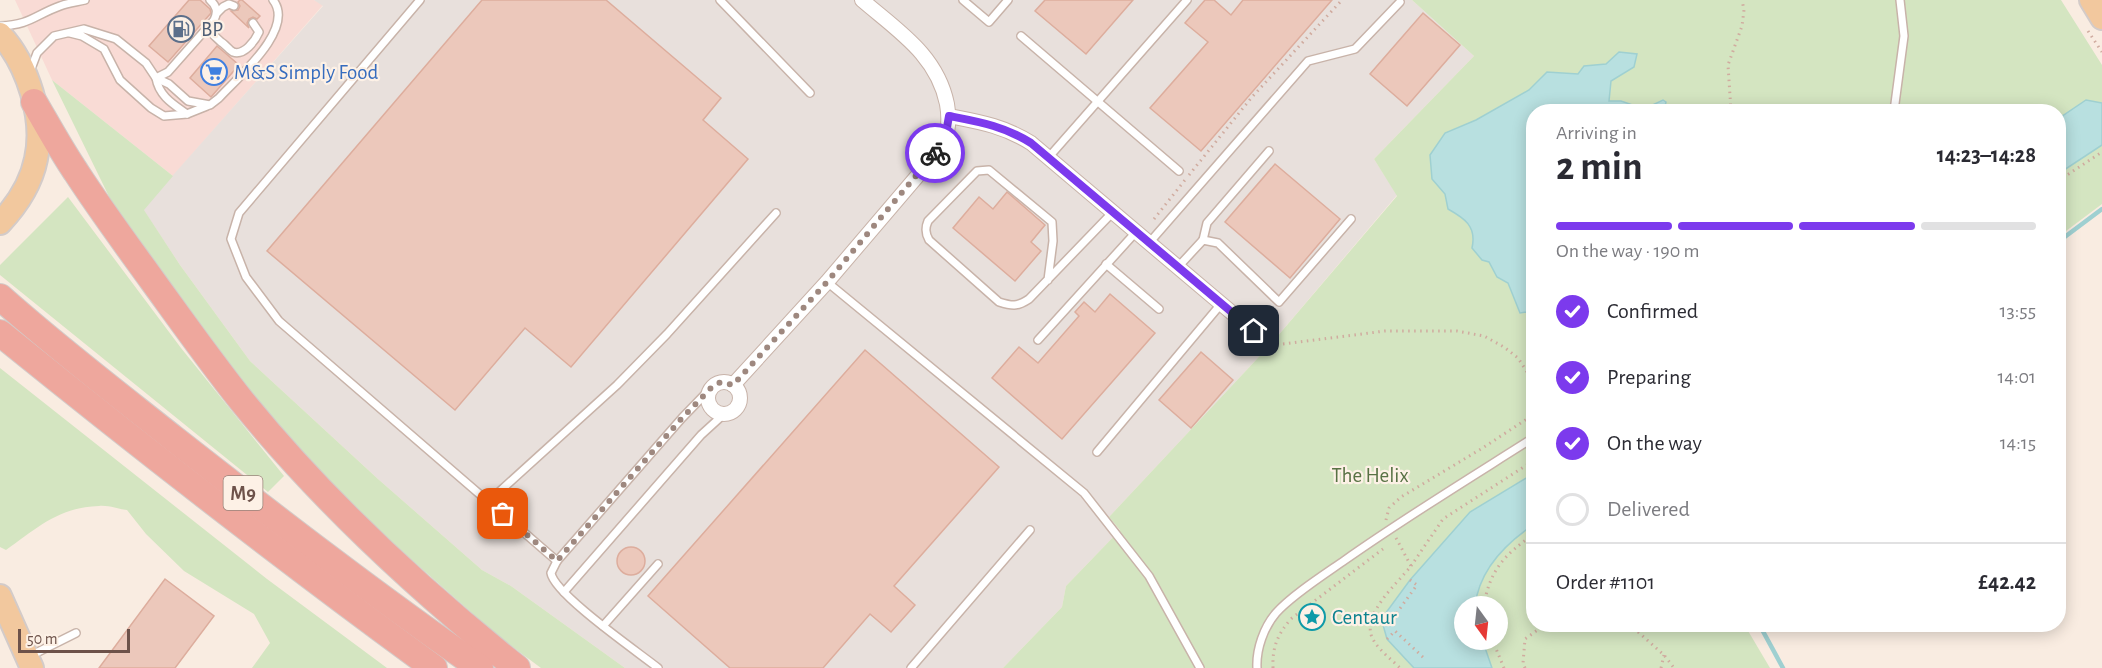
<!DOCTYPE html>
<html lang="en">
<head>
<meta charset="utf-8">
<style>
  body { margin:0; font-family:"Alegreya Sans",sans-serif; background:#f7f7f7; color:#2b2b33; height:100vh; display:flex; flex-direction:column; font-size:22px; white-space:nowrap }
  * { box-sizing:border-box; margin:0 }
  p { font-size:20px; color:#7c7c81 }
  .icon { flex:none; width:33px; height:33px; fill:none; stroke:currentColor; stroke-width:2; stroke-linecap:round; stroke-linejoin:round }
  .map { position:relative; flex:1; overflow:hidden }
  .details { position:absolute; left:1526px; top:104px; width:540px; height:528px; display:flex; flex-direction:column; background:#fff; border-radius:24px; box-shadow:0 3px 15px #0003 }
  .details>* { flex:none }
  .needle { width:39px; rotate:165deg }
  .fabs { position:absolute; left:1454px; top:596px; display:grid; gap:12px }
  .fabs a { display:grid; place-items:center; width:54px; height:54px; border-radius:50%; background:#fff; box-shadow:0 3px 15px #0003; font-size:30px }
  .scale { position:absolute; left:18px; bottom:15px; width:112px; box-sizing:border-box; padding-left:6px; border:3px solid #6d524a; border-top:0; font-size:16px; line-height:21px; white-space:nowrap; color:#6d524a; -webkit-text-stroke:4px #fdf1e6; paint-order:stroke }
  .pin { position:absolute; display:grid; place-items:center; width:51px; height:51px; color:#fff; margin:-26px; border-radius:12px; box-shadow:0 3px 9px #0006 }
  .courier { position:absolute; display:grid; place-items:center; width:60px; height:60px; margin:-30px; border:4px solid #7c3aed; border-radius:50%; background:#fff; color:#222; box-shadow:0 2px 8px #0007 }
  .summary em { font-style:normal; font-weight:600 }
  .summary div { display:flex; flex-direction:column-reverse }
  .summary { display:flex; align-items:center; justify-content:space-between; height:102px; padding:0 30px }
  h1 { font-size:39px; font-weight:600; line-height:45px }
  .bar { display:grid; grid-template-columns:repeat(4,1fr); gap:9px 6px; align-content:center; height:72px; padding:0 30px }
  .bar i { height:8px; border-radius:4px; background:#e1e1e2 }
  .bar .on { background:#7c3aed }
  .bar p { grid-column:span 4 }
  .line { display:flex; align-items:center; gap:15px; padding:0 30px; border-top:2px solid #e1e1e2 }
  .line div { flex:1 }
  ol { padding:0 30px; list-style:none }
  li { display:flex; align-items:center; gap:18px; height:66px }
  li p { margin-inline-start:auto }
  li .icon { padding:6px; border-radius:50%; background:#7c3aed; color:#fff; stroke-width:4 }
  li:last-child { color:#7c7c81 }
  li i { width:33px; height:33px; border:3px solid #e1e1e2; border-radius:50% }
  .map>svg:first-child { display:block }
  .commercial { fill:#f9dbd5 }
  .industrial { fill:#e8e0dc }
  .green { fill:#d4e5c1; fill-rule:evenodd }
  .water { fill:#b8e0e0; stroke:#9fd0d1; stroke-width:1.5 }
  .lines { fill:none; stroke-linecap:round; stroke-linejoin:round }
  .stream { stroke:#9fd0d1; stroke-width:4.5 }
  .building { fill:#ecc8bb; stroke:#ddad9d; stroke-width:1.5 }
  .service-casing { stroke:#c8b3a9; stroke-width:10 }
  .minor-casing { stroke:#c8b3a9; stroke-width:16 }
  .primary-casing { stroke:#d3cbc9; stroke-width:26 }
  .motorway-casing { stroke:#d3cbc9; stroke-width:28 }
  .path { stroke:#d0ab9f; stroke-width:3; stroke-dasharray:1.5 4.5; stroke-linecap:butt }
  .service { stroke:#fff; stroke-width:7 }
  .minor { stroke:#fff; stroke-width:14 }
  .primary { stroke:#f2c89e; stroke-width:22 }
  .motorway { stroke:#eea79d; stroke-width:26 }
  .done { stroke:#9e887f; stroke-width:6; stroke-dasharray:0 10.8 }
  .route { stroke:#7c3aed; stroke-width:8 }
  .labels { text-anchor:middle; stroke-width:4.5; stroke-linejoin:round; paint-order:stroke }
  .shield { fill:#fdf1e6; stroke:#988279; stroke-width:1.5 }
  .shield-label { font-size:20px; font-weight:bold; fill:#6d524a }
  .service-label { font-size:21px; fill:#4e5e75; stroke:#fdf1e6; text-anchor:start }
  .shop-label { font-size:21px; fill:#366cbe; stroke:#fdf1e6; text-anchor:start }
  .park-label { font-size:21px; fill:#587244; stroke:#fdf1e6 }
  .culture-label { font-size:21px; fill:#0d838f; stroke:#fdf1e6; text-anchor:start }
</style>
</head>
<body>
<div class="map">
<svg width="2102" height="668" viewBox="0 0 2102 668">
  <rect width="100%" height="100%" fill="#f9ece1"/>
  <!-- commercial -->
  <path class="commercial" d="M15,0H314L323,5L173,176L52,80Z"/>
  <!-- industrial -->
  <path class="industrial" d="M314,0H1412L1474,56L1374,159L1397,195L1270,345L1109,517L1120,530L1066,586L1062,607L1003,668H625L511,586L482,570L378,479L250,361L180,265L143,209L323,6Z"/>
  <!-- green -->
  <g class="green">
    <path d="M1412,0H2061L2102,65V204L2058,237V111H1533V624H1744L1770,668H1003L1062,607L1066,586L1120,530L1109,517L1270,345L1397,196L1374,159L1474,56ZM1464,606H1497V639H1464Z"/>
    <path d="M52,80L173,176L144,210L180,265L250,361L378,479L482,570L511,586L625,668H541L498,636L344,500L247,394L122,223Z"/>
    <path d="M68,197L181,348L284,476L268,492L0,275V265Z"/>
    <path d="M0,368L267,579L387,668H252L270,643L254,614L184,571L146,534L127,510C118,509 108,505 99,506C59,507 37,528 6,550L0,547Z"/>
  </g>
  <!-- water -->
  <g class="water">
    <path d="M1619,52L1637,54L1634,67L1611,81L1609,101H1621L1644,109L1663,100L1666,102L1664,111H1533V311L1520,313L1508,283L1497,277L1489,262L1482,260L1472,248C1477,226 1464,218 1448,209L1445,194L1432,179L1430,155L1445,133L1476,120L1529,90L1547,72L1578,74L1584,66L1606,64Z"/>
    <path d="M2086,100L2102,103V145L2058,174V119Z"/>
    <path d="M1533,474V525C1505,544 1479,571 1475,606H1464V639H1482L1492,668H1414L1387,639L1383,625L1385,614L1410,580L1470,512Z"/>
  </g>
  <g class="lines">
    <!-- stream -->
    <g class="stream">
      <path d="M2058,242L2102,209"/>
      <path d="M1759,624L1783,668"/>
    </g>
  </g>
  <!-- building -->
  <g class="building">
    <path d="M189,0H200L210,9L211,13L168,62L149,46Z"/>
    <path d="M240,0H242L260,16L257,19L253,17L249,19L247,23L249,28L231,11L238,10L240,6L238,2Z"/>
    <path d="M482,0H606L721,98L703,120L748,159L571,367L525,328L455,410L267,251Z"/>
    <path d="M1045,0H1133L1086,54L1035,11Z"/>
    <path d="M1205,0H1214L1231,15L1243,0H1332L1201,151L1150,108L1208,42L1185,23Z"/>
    <path d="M1423,13L1460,45L1407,106L1370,74Z"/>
    <path d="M217,46L239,65L211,97L190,78Z"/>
    <path d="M1275,164L1340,219L1290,278L1225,222Z"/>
    <path d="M1007,192L1045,225L1031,242L1041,251L1015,281L953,228L979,197L993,209Z"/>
    <path d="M1110,294L1155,333L1062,439L992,378L1019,347L1038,363L1079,316L1075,312L1084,302L1095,312Z"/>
    <path d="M865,350L999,467L894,586L915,605L891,632L870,614L823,668H730L648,596Z"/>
    <path d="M1201,352L1233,380L1191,428L1159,400Z"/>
    <circle cx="631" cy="561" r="14"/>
    <path d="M165,579L214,616L175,668H99Z"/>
  </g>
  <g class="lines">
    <defs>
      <g id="service">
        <path d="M420,0L239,213L231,239L246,277L279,321L557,561L551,573C554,594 638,652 658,668"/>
        <path d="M720,0L810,93"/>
        <path d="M963,0L989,22L1008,0"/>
        <path d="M217,13L223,7L229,4L234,6"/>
        <path d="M0,26C30,25 35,15 60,6C68,3 77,2 85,0"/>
        <path d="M208,27C211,34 216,37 221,42C225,44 229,50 233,52C244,56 255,41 259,32L253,23"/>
        <path d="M70,33L82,36L104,49L120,80L151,108L164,116L187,114L207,106"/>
        <path d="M1021,36L1179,171"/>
        <path d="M31,69L37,53L54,36L84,29L116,39L146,63L156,78L169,84L188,101L210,105L219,98C237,78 296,29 273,0"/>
        <path d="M1894,111L1904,36L1900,0"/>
        <path d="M187,114C173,104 159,96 156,78L168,72L214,20C218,12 217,6 210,0"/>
        <path d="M1048,158L1187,0"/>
        <path d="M1203,240L1207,223L1269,151"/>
        <path d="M1149,243L1308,61L1355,49L1400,2"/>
        <path d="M1106,264L1159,309"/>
        <path d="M1178,267L1203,240L1218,243L1279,302L1351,219"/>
        <path d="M1048,280L1053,241L1052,222L989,170L977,171L928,221C925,228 925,233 929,240L999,302C1012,306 1017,307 1029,299L1113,212"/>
        <path d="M827,282L1084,493L1149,576L1200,668"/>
        <path d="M1038,340L1136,232"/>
        <path d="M1097,452L1221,304"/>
        <path d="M488,502L617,385L667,334L776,213"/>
        <path d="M557,561L682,418L712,387"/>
        <path d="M564,592L701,435L724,414"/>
        <path d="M603,626L658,564"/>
        <path d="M30,656L76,633"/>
        <path d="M911,668L1030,530"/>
        <path d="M1257,668C1256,649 1264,627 1276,613C1292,595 1325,574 1345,560C1406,517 1470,478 1533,438"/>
      </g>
      <g id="minor">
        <path d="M949,116C980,122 1004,126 1031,143L1270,345"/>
        <circle cx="724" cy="398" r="16"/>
        <path d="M733,385L827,282L931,160C935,153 940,147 944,140C949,130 949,116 947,104C937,55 898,31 862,0"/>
      </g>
      <g id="primary">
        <path d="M2091,0L2102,18"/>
        <path d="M0,34C28,64 45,119 36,159C31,184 17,205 0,223"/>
        <path d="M0,596L32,668"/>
      </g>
      <g id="motorway">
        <path d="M34,102C48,126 61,150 76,172C100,209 126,244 152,280C181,320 210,361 241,400C322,500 417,588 517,668"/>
        <path d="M0,297C56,347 115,392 173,438C274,517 375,595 480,668"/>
        <path d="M0,333C142,448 286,560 434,668"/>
      </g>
    </defs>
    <!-- service casing -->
    <use href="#service" class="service-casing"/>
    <!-- minor casing -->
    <use href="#minor" class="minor-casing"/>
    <!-- primary casing -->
    <use href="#primary" class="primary-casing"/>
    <!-- motorway casing -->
    <use href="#motorway" class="motorway-casing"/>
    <!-- path -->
    <g class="path">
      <path d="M2088,31L2102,52"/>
      <path d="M1731,111L1728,65L1742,26L1744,10L1742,0"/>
      <path d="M1189,175L1252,97L1342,0"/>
      <path d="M2058,181L2102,152"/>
      <path d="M1154,219L1185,180"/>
      <path d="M1283,344L1385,331H1457L1484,336L1504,347L1518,358L1533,381"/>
      <path d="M1386,520L1389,508L1401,497L1481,449L1533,415"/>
      <path d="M1396,538L1411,566C1397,584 1358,617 1374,641C1380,651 1392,660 1400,668"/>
      <path d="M1411,566L1443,519L1533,461"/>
      <path d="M1484,606C1489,571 1505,554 1533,535"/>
      <path d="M1393,618L1417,585L1410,580"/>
      <path d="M1629,624L1664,655L1674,668"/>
      <path d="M1387,639L1395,631L1425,659"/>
      <path d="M1492,639L1504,668"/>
      <path d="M1273,668C1272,647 1278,633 1292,618L1383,549"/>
      <path d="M1525,668L1523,663L1525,639L1546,624"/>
      <path d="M1661,668L1664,655"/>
    </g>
    <!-- service -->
    <use href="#service" class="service"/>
    <!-- minor -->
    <use href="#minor" class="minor"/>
    <!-- primary -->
    <use href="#primary" class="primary"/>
    <!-- motorway -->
    <use href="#motorway" class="motorway"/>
  </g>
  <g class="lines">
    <!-- done -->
    <path class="done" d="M503,514L557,561L682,418L712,387L721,382L733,385L827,282L935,153"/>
    <!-- route -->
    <path class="route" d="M935,153L945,139L949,116C980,122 1004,126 1031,143L1254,331"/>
  </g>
  <!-- icons -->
  <defs>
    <symbol id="fuel-ring" viewBox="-11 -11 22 22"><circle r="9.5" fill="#fdf1e6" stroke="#5c6f8a" stroke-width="1.5"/><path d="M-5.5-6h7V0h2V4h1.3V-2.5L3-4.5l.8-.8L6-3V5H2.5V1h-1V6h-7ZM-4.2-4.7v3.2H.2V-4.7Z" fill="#5c6f8a"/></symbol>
    <symbol id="supermarket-ring" viewBox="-11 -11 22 22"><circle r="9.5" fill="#fdf1e6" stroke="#3f7fe0" stroke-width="1.5"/><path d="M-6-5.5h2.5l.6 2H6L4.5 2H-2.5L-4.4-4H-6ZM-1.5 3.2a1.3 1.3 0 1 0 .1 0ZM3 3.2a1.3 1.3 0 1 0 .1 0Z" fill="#3f7fe0"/></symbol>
    <symbol id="sight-ring" viewBox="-11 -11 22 22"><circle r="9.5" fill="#fdf1e6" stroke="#0f9aa8" stroke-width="1.5"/><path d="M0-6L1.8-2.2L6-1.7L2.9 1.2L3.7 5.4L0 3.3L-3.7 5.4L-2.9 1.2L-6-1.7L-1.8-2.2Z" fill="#0f9aa8"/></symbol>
  </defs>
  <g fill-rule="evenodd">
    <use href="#fuel-ring" x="166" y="14" width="30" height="30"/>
    <use href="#supermarket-ring" x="199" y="57" width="30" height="30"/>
    <use href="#sight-ring" x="1297" y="602" width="30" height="30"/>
  </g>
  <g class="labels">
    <!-- shield labels -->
    <rect class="shield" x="223.5" y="476" width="39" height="34" rx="4.5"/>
    <g class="shield-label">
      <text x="243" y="500">M9</text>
    </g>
    <!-- service labels -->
    <g class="service-label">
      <text x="201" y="36">BP</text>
    </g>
    <!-- shop labels -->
    <g class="shop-label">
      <text x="234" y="79">M&amp;S Simply Food</text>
    </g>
    <!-- park labels -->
    <g class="park-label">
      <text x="1370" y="482">The Helix</text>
    </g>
    <!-- culture labels -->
    <g class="culture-label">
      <text x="1332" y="624">Centaur</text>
    </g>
  </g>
</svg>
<div class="fabs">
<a><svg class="needle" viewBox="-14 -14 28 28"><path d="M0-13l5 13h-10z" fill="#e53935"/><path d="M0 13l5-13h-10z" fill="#7c7c81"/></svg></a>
</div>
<div class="scale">50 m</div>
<div class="pin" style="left:503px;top:514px;background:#ea580c"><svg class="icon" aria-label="bag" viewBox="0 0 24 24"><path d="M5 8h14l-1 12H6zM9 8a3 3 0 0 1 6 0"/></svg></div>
<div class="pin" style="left:1254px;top:331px;background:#1f2937"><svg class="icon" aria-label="home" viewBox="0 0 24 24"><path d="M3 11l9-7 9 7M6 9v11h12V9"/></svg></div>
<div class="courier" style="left:935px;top:153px"><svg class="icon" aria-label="bike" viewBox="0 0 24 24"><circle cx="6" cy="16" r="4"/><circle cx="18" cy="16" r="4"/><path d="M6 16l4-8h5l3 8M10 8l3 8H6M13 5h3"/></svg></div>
<section class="details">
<div class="summary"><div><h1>2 min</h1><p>Arriving in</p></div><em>14:23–14:28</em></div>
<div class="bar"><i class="on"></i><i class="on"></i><i class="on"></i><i></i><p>On the way · 190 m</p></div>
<ol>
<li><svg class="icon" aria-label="check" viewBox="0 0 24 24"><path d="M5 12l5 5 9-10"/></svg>Confirmed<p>13:55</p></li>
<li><svg class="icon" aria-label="check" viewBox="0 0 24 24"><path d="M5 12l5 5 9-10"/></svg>Preparing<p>14:01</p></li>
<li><svg class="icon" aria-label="check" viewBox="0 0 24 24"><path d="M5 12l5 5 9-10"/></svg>On the way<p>14:15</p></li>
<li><i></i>Delivered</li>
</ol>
<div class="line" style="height:78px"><div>Order #1101</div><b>£42.42</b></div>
</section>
</div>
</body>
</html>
